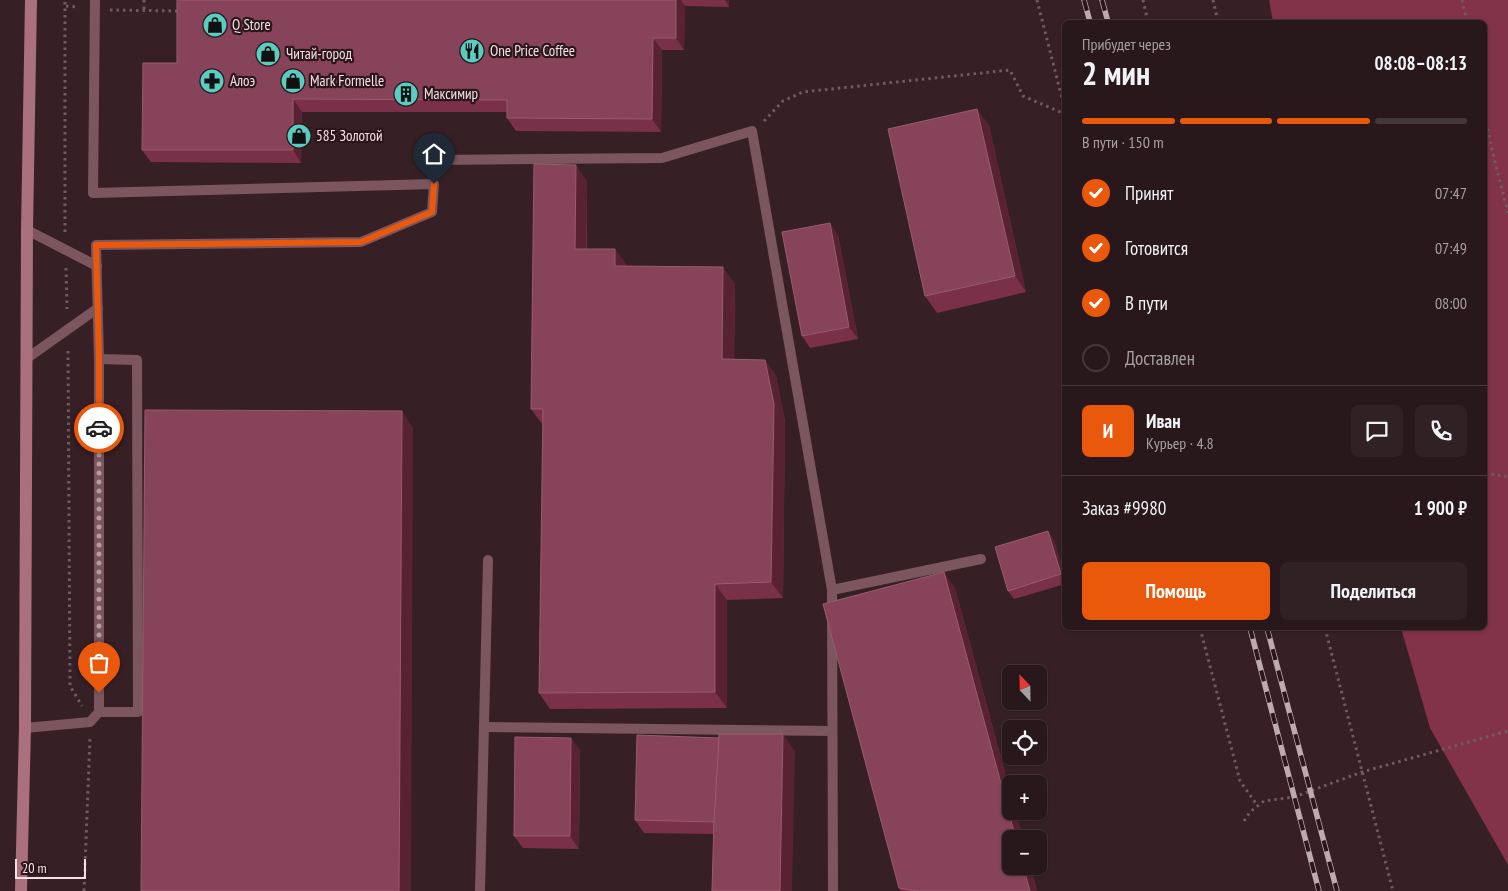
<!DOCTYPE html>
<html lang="ru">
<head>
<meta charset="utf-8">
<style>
  body { margin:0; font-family:"PT Sans Narrow",sans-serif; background:#302125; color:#f1f3f6; height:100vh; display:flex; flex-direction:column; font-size:19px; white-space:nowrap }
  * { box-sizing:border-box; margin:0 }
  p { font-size:16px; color:#a5a0a3 }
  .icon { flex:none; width:28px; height:28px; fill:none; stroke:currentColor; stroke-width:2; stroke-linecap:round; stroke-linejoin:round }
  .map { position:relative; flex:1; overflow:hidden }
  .drawer { position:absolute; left:1062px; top:20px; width:425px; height:610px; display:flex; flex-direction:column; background:#28181c; border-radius:8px; box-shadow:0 1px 4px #0004,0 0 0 1px #44373b }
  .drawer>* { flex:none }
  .needle { width:32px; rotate:338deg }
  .controls { position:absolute; left:1002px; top:665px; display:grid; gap:10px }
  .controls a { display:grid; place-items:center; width:45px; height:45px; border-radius:8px; background:#28181c; box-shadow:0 1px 4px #0004,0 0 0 1px #44373b; font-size:25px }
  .scale { position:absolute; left:15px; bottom:12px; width:71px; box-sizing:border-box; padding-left:5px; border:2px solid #f2e2e5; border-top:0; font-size:14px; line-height:18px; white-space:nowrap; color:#f2e2e5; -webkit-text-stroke:4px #2c161c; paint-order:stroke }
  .pin { position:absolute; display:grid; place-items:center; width:42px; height:42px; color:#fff; margin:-51px -21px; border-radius:50% 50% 50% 0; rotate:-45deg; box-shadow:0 0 5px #0007 }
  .pin .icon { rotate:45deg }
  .courier { position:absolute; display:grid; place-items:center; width:50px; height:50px; margin:-25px; border:4px solid #ea580c; border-radius:50%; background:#fff; color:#222; box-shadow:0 1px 6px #0007 }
  .head em { font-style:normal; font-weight:700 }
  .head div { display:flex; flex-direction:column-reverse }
  .head { display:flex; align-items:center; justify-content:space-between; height:85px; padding:0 20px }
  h1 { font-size:32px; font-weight:700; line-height:38px }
  .bar { display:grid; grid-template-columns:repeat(4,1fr); gap:8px 5px; align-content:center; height:60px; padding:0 20px }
  .bar i { height:6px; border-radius:4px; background:#44373b }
  .bar .on { background:#ea580c }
  .bar p { grid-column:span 4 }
  .line { display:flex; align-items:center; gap:12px; padding:0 20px; border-top:1px solid #44373b }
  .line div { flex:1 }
  .round { display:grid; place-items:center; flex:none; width:52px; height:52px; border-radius:8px; background:#302125 }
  ol { padding:0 20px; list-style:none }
  li { display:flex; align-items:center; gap:15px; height:55px }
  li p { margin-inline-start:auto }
  li .icon { padding:5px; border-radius:50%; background:#ea580c; color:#fff; stroke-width:4 }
  li:last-child { color:#a5a0a3 }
  li i { width:28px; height:28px; border:2px solid #44373b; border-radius:50% }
  .button { display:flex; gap:10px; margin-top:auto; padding:10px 20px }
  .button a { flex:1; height:58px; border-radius:8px; background:#ea580c; color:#fff; font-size:20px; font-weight:700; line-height:58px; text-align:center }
  .button a+a { background:#302125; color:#f1f3f6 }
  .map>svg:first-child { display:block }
  .forest { fill:#823249 }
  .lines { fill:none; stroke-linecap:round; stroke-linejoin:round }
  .path { stroke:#705c60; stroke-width:3; stroke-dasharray:2.5 4; stroke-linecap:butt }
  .lane { stroke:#7b565e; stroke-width:10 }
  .secondary { stroke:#aa707d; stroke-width:12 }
  .rail-casing { stroke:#bdabaf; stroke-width:5.5 }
  .rail { stroke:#2c161c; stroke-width:4; stroke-dasharray:11; stroke-linecap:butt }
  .wall { fill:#7a3048 }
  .shaded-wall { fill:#592233 }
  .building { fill:#874359; stroke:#985c6f }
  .done { stroke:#b09ea2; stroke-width:5; stroke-dasharray:0 9 }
  .route { stroke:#ea580c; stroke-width:6 }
  .labels { text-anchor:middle; stroke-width:4.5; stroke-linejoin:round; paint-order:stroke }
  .poi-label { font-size:15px; fill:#f2e2e5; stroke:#2c161c; text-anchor:start }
</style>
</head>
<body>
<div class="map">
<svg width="1508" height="891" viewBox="0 0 1508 891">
  <rect width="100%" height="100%" fill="#362025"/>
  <!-- forest -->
  <path class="forest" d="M1269,0H1508V865L1430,728L1401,628H1485V22H1273Z"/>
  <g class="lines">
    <!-- path -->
    <g class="path">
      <path d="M144,0V11"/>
      <path d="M1037,0L1065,110"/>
      <path d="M1143,0L1148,22"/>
      <path d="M1213,0L1218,22"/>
      <path d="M1462,0L1467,22"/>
      <path d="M66,6L79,7"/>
      <path d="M110,10L179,11"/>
      <path d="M1485,116L1492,150L1508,213"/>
      <path d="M764,121L783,101L803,92L1010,70L1023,96L1065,114"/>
      <path d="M65,232V0"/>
      <path d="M66,268L67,309"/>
      <path d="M68,351L70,686L82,706"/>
      <path d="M1485,473L1508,477"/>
      <path d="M1200,628L1240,781L1257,805"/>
      <path d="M1325,628L1393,891"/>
      <path d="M1244,821L1250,812L1264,801L1294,797L1362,772L1508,731"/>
      <path d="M84,891L90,738"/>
    </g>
    <!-- lane -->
    <g class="lane">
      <path d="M435,160L662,158L752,131L832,590L833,891"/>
      <path d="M27,230L97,266"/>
      <path d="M26,359L98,308"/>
      <path d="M99,359L137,360L138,712H99"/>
      <path d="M832,590L981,559"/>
      <path d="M485,727L832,731"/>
      <path d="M25,728L90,722L99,712V359L96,245L361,242L432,212L434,184L93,193L95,0"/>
      <path d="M480,891L488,560"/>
    </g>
    <!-- secondary -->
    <path class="secondary" d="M21,891L25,728L27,230L31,0"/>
    <defs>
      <g id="rail">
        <path d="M1084,0L1090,22"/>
        <path d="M1102,0L1108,22"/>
        <path d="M1250,628L1319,891"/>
        <path d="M1267,628L1337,891"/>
      </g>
    </defs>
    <!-- rail casing -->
    <use href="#rail" class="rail-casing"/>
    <!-- rail -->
    <use href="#rail" class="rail"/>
  </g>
  <!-- wall -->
  <g class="wall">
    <path d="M177,0H729V7L685,6L684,50H662L661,132L516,131L507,118V112H302L301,163L151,162L142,150L177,63Z"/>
    <path d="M989,125L1026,292L937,313L925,296Z"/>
    <path d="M587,181V249L627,265V266L735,284L734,359L765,360L776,376L785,421L783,598L727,600V708L550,709L539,693L543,425L531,409Z"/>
    <path d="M838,235L858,339L810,348L802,336Z"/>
    <path d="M1054,540L1065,577V584L1014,599L1008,591Z"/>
    <path d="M955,588L1037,891H901L899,888Z"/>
    <path d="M580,750L579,849L523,848L514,836Z"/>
    <path d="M795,751L714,834L644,833L635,820Z"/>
  </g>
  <!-- shaded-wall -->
  <g class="shaded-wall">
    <path d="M676,0H681L685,6L684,50L676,38Z"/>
    <path d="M725,0H729V7Z"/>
    <path d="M653,38L662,50L661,132L652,119Z"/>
    <path d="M293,99L302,112L301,163L293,150Z"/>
    <path d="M977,109L989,125L1026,292L1015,276Z"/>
    <path d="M576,165L587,181L586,265L575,249Z"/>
    <path d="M830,223L838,235L858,339L849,327Z"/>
    <path d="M615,249L627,265V282L615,266Z"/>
    <path d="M723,267L735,284L734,375L722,359Z"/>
    <path d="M765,360L776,376L785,421L783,598L771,582Z"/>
    <path d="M402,411L413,428L411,891H399Z"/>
    <path d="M1048,531L1054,540L1065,577V580L1061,574Z"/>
    <path d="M944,572L955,588L1011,796V811H1015L1023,839H1016Z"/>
    <path d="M715,584L727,600V708L715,692Z"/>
    <path d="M783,734L795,751L792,891H780Z"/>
    <path d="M571,738L580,750L579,849L570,836Z"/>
    <path d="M1023,866H1030L1037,891H1030Z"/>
  </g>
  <!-- building -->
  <g class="building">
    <path d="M177,0H676V38H653L652,119L507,118V100L293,99V150H142L143,63H177Z"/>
    <path d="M977,109L1015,276L925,296L888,129Z"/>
    <path d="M534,164L576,165L575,249H615V266L723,267L722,359L765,360L774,404L771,582L715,584V692L539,693L543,409H531Z"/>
    <path d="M830,223L849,327L802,336L782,232Z"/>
    <path d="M145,410L402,411L399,891H141Z"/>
    <path d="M1048,531L1061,574L1008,591L995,547Z"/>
    <path d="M944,572L1016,839H1011V866H1023L1030,891H917L899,888L823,604Z"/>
    <path d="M719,734H783L780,891H712L714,818Z"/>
    <path d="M637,735L719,738L714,822L635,820Z"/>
    <path d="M515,737L571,738L570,836H514Z"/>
  </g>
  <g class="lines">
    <!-- done -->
    <path class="done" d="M99,428V693"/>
    <!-- route -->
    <path class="route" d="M99,428V359L96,245L361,242L432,212L434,184"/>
  </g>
  <!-- icons -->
  <defs>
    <symbol id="shop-disc" viewBox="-11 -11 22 22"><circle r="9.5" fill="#58cec0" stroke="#2c161c"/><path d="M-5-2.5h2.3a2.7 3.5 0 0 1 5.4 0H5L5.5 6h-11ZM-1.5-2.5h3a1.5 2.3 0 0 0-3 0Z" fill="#111"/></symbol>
    <symbol id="restaurant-disc" viewBox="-11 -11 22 22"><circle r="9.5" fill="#58cec0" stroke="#2c161c"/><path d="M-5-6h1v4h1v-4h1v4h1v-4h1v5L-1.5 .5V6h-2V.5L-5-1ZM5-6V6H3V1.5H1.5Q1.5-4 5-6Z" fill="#111"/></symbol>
    <symbol id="pharmacy-disc" viewBox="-11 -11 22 22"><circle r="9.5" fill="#58cec0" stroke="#2c161c"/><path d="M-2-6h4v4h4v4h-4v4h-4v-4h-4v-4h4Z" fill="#111"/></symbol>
    <symbol id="building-disc" viewBox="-11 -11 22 22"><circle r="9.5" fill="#58cec0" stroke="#2c161c"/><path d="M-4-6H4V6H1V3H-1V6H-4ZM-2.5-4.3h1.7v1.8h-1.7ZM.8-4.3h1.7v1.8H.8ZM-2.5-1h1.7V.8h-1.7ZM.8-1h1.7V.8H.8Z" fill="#111"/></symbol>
  </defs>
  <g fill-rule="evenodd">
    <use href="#shop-disc" x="201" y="11" width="28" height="28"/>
    <use href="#restaurant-disc" x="458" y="37" width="28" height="28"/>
    <use href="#shop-disc" x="254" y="40" width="28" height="28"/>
    <use href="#pharmacy-disc" x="198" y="67" width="28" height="28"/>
    <use href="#shop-disc" x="279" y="67" width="28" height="28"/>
    <use href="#building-disc" x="392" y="80" width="28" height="28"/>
    <use href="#shop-disc" x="285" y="122" width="28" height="28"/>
  </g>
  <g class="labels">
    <!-- poi labels -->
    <g class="poi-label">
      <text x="232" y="30">Q Store</text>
      <text x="490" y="56">One Price Coffee</text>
      <text x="286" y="59">Читай-город</text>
      <text x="230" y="86">Алоэ</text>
      <text x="310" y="86">Mark Formelle</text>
      <text x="424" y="99">Максимир</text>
      <text x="316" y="141">585 Золотой</text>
    </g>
  </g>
</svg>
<div class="controls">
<a><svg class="needle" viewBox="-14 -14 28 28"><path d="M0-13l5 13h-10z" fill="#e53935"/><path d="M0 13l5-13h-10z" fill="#a5a0a3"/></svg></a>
<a><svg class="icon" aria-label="locate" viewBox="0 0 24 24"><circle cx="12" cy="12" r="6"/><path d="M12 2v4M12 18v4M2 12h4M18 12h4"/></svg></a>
<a>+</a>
<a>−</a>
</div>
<div class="scale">20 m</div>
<div class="pin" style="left:99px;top:693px;background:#ea580c"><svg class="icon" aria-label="bag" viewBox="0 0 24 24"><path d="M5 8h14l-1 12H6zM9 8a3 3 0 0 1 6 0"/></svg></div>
<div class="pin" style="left:434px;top:184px;background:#1f2937"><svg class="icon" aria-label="home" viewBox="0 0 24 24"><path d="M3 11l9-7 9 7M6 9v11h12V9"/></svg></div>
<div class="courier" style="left:99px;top:428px"><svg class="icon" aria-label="car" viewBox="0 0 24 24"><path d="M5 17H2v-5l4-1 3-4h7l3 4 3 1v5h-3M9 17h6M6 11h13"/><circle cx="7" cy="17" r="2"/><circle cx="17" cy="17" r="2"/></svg></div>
<section class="drawer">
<div class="head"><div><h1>2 мин</h1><p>Прибудет через</p></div><em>08:08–08:13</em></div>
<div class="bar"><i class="on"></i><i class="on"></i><i class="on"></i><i></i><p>В пути · 150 m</p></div>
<ol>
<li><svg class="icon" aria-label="check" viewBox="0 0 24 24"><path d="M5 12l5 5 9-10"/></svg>Принят<p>07:47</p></li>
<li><svg class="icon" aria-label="check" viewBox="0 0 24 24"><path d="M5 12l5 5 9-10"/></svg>Готовится<p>07:49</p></li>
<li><svg class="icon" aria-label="check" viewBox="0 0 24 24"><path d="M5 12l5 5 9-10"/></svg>В пути<p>08:00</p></li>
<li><i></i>Доставлен</li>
</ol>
<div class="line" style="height:90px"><b class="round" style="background:#ea580c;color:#fff">И</b><div><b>Иван</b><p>Курьер · 4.8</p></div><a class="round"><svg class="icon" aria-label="chat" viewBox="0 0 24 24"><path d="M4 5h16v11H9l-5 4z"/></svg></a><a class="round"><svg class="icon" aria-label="phone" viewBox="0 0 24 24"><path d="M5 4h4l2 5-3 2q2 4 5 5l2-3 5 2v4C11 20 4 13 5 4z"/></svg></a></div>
<div class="line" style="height:65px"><div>Заказ #9980</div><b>1 900 ₽</b></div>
<div class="button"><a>Помощь</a><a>Поделиться</a></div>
</section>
</div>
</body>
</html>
